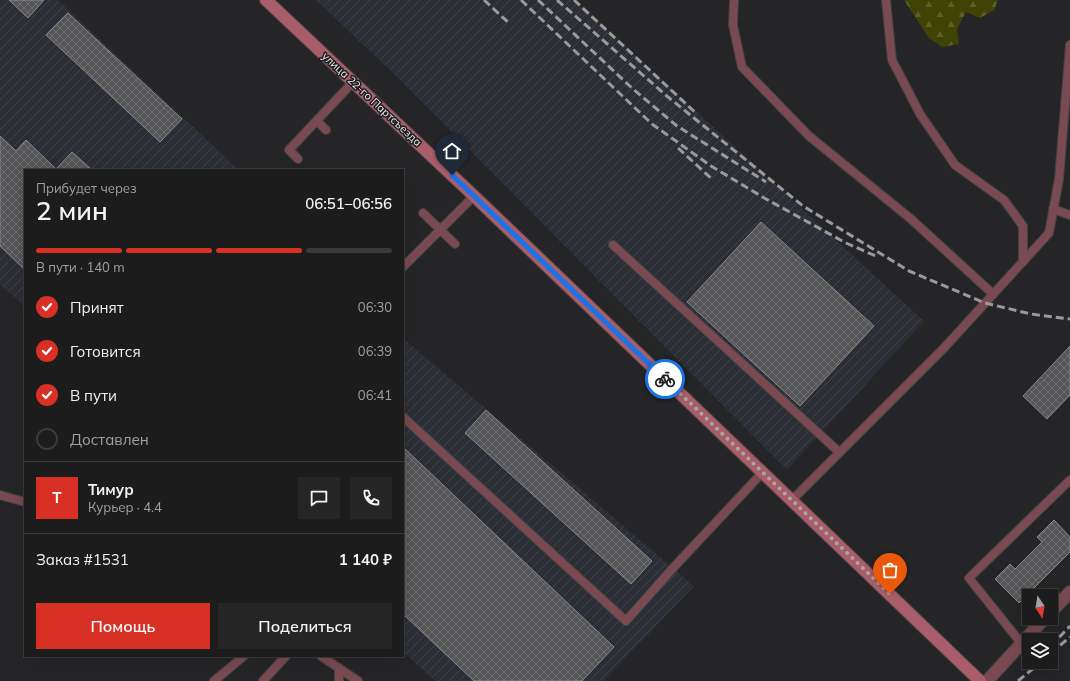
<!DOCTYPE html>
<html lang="ru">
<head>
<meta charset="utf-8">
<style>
  body { margin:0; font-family:Mulish,sans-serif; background:#252526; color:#f1f3f6; height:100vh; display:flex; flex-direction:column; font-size:15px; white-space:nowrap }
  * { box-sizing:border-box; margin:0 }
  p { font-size:13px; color:#a0a1a4 }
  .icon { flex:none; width:22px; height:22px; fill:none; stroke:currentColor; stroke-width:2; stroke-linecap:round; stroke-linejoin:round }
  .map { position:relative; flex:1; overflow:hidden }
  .sheet { position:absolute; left:24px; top:169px; width:380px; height:488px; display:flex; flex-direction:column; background:#1c1c1d; border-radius:0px; box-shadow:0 4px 16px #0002,0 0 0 1px #3a3a3b }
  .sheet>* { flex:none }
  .needle { width:26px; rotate:168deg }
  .fabs { position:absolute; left:1022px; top:589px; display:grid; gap:8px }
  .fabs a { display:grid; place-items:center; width:36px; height:36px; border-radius:0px; background:#1c1c1d; box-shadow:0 4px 16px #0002,0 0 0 1px #3a3a3b; font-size:20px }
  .pin { position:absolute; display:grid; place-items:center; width:34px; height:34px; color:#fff; margin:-41px -17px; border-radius:50% 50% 50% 0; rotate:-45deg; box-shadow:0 0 4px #0007 }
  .pin .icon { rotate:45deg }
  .courier { position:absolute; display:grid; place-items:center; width:40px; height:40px; margin:-20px; border:3px solid #1a73e8; border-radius:50%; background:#fff; color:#222; box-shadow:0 1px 5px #0007 }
  .head em { font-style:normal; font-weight:600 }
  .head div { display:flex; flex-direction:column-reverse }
  .head { display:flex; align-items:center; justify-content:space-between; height:68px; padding:0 12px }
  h1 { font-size:26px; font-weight:600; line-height:30px }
  .bar { display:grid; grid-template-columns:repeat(4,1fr); gap:6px 4px; align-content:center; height:48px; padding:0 12px }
  .bar i { height:5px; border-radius:3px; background:#3a3a3b }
  .bar .on { background:#d93025 }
  .bar p { grid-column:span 4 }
  .line { display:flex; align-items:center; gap:10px; padding:0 12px; border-top:1px solid #3a3a3b }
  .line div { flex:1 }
  .round { display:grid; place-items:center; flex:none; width:42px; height:42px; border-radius:0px; background:#252526 }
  ol { padding:0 12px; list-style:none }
  li { display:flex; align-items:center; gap:12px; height:44px }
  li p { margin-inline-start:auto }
  li .icon { padding:4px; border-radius:50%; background:#d93025; color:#fff; stroke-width:4 }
  li:last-child { color:#a0a1a4 }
  li i { width:22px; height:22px; border:2px solid #3a3a3b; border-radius:50% }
  .button { display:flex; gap:8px; margin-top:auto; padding:8px 12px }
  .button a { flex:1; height:46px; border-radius:0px; background:#d93025; color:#fff; font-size:16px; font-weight:600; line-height:46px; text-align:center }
  .button a+a { background:#252526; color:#f1f3f6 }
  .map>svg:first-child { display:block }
  .industrial { fill:url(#industrial-furrows) }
  .forest { fill:url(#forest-firs) }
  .building { fill:url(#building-cross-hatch); stroke:#88898b }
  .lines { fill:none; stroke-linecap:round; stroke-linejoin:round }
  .lane-casing { stroke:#414143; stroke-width:10 }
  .street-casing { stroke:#414143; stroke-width:14 }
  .secondary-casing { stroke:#414143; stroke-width:14 }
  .lane { stroke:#794a51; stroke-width:8 }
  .street { stroke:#794a51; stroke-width:12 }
  .secondary { stroke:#a85d69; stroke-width:12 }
  .rail { stroke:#9a9a9c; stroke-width:3; stroke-dasharray:8 4; stroke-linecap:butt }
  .done { stroke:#a7a7a9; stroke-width:4; stroke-dasharray:0 7.2 }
  .route { stroke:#1a73e8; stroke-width:5 }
  .labels { text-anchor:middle; stroke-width:3; stroke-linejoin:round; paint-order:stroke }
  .street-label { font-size:11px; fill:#ededef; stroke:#1b1c1e }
</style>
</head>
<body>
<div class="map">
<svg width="1070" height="681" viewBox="0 0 1070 681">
  <defs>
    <pattern id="industrial-furrows" width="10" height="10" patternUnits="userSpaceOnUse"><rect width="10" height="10" fill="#2c2e35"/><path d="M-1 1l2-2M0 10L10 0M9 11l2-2" fill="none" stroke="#414249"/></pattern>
    <pattern id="forest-firs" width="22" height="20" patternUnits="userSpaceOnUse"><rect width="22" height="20" fill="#3f4405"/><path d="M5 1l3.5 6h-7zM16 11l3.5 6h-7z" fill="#5b5f2a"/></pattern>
    <pattern id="building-cross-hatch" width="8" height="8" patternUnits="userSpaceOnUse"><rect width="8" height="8" fill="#555558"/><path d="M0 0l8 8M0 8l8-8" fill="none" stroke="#6e6e70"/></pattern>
  </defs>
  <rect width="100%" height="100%" fill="#252527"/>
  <!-- industrial -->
  <g class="industrial">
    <path d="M0,0H58L239,170H25V307L0,285Z"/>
    <path d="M316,0H575L924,321L787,470L395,75Z"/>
    <path d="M403,338L694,586L604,681H435L403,652Z"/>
  </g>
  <!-- forest -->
  <path class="forest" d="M904,0H998L994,10L980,18L966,12L957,29L959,44L942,47L929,38Z"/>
  <!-- building -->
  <g class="building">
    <path d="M9,0H44L28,18Z"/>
    <path d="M68,13L182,119L160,142L46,35Z"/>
    <path d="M0,136L16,151L26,140L56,169L72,152L92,170H25V270L0,246Z"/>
    <path d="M761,222L874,326L800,406L687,302Z"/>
    <path d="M1070,346V395L1047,419L1023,396Z"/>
    <path d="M486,410L652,561L631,584L465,433Z"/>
    <path d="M403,447L614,647L582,681H474L403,614Z"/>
    <path d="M1054,520L1070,537V552L1019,603L995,579L1010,564L1015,569L1042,542L1037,537Z"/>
  </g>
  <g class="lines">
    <defs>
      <g id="lane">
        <path d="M734,0L733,25L742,67L809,136L911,219L993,294"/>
        <path d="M886,0L892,60L920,114L955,165L1004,200L1023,226V262"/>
        <path d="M317,121L326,130"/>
        <path d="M298,159L289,150L353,82"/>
        <path d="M1053,209L1070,215"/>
        <path d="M423,213L455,244"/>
        <path d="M613,245L839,452"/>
        <path d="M403,267L474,196"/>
        <path d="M403,417L626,621L673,568L763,472"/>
        <path d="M0,495L25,502"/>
        <path d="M792,500L944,348L1049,233L1059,179L1070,45"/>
        <path d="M1021,643L969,578L1070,480"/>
        <path d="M321,656L358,681"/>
        <path d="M214,681L244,656"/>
        <path d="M263,681L286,656"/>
        <path d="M339,681V668"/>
      </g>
      <g id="street">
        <path d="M1051,612L1070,592"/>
        <path d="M987,681L1045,618"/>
      </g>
      <path id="secondary" d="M266,0L474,196L980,681"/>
    </defs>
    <!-- lane casing -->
    <use href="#lane" class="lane-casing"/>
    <!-- street casing -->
    <use href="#street" class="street-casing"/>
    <!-- secondary casing -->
    <use href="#secondary" class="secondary-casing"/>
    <!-- lane -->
    <use href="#lane" class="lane"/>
    <!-- street -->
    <use href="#street" class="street"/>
    <!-- secondary -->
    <use href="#secondary" class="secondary"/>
    <!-- rail -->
    <g class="rail">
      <path d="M484,0L510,24"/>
      <path d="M521,0L652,124L711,166L766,199L846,243L878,257"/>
      <path d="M538,0L633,89L677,126L766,182"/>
      <path d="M557,0L668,97L803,206L909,271L985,303L1031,314L1070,319"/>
      <path d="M574,0L697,114"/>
      <path d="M678,148L713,180"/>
      <path d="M1051,646L1070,626"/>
      <path d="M1051,653L1070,637"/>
      <path d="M1018,681L1041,662"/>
    </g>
  </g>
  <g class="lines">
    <!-- done -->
    <path class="done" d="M665,379L890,594"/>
    <!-- route -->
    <path class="route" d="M452,175L665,379"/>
  </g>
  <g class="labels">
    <!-- street labels -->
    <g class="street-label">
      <text transform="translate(372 99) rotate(43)" y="4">улица 22-го Партсъезда</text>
    </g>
  </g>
</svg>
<div class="fabs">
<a><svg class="needle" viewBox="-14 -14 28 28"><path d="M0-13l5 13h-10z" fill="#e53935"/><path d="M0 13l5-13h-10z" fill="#a0a1a4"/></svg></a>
<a><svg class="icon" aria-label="layers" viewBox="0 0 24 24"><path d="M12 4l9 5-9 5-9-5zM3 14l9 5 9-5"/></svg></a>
</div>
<div class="pin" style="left:890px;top:594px;background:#ea580c"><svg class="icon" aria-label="bag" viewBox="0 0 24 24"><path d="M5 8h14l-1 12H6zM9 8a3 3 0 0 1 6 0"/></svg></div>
<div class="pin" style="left:452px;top:175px;background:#1f2937"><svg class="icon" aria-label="home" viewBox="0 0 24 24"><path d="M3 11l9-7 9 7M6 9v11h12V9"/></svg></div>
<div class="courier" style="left:665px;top:379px"><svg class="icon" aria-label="bike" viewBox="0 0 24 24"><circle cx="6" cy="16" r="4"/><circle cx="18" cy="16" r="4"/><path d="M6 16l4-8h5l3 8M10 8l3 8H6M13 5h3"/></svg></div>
<section class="sheet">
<div class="head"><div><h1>2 мин</h1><p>Прибудет через</p></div><em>06:51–06:56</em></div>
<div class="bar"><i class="on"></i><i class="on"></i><i class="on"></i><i></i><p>В пути · 140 m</p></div>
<ol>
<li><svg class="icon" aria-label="check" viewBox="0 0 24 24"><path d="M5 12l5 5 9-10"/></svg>Принят<p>06:30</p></li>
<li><svg class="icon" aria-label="check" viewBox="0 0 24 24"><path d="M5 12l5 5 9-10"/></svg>Готовится<p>06:39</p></li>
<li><svg class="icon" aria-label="check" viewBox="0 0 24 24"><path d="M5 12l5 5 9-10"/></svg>В пути<p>06:41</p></li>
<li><i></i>Доставлен</li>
</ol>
<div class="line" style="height:72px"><b class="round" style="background:#d93025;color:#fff">Т</b><div><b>Тимур</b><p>Курьер · 4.4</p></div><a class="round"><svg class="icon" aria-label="chat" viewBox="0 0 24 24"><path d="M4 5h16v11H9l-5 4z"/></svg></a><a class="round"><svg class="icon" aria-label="phone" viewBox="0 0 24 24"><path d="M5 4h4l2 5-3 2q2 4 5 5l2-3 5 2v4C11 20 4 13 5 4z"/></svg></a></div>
<div class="line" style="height:52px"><div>Заказ #1531</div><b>1 140 ₽</b></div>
<div class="button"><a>Помощь</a><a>Поделиться</a></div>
</section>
</div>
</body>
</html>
